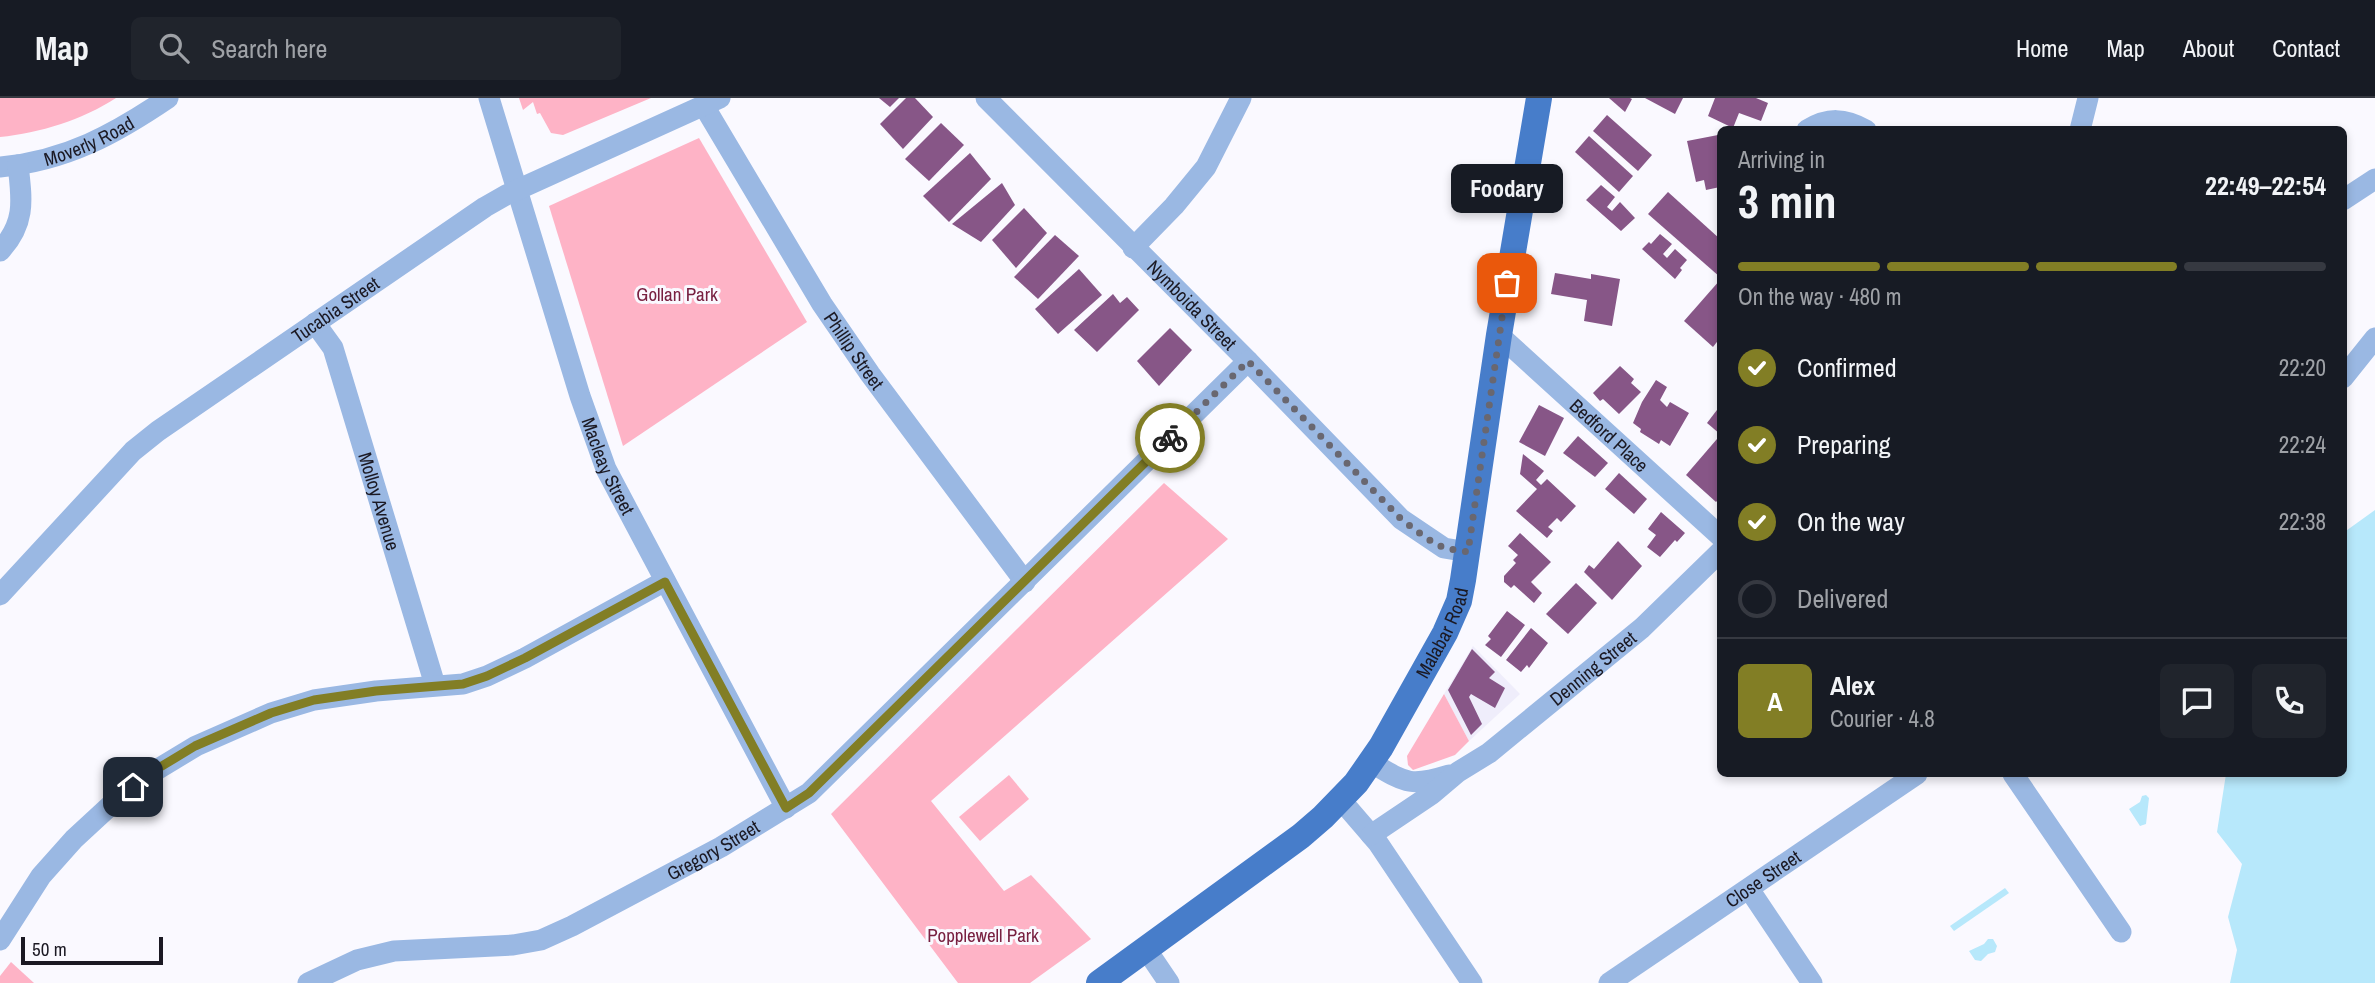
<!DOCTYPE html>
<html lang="en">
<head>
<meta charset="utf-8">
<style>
  body { margin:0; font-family:"Archivo Narrow",sans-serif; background:#20242c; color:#f1f3f6; height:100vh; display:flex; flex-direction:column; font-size:26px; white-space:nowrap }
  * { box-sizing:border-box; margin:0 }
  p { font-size:23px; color:#9ea1a6 }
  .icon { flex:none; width:38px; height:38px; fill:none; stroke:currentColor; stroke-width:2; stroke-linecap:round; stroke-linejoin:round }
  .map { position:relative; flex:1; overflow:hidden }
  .side { position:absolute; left:1717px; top:28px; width:630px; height:651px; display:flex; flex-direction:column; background:#171b24; border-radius:10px; box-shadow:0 4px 10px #0003 }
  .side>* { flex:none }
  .scale { position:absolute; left:21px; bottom:18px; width:142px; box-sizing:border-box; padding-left:7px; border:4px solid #1b1923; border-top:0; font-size:19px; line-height:24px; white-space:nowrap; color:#1b1923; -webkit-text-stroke:5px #faf9ff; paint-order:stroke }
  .pin { position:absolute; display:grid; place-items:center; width:60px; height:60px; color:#fff; margin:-30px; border-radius:14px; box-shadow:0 4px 10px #0006 }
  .courier { position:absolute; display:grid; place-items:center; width:70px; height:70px; margin:-35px; border:5px solid #827e25; border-radius:50%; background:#fff; color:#222; box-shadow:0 2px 9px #0007 }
  .bubble { position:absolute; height:49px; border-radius:10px; background:#171b24; box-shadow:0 4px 10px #0003; font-size:23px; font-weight:700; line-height:49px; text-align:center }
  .head em { font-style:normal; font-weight:700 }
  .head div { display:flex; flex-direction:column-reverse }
  .head { display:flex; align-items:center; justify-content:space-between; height:119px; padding:0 21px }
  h1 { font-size:46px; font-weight:700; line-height:52px }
  .bar { display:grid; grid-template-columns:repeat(4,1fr); gap:10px 7px; align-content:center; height:84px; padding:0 21px }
  .bar i { height:9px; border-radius:5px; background:#363941 }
  .bar .selected { background:#827e25 }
  .bar p { grid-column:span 4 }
  .line { display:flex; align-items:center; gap:18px; padding:0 21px; border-top:2px solid #363941 }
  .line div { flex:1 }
  .round { display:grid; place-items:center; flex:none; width:74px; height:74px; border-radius:10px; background:#20242c }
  ol { padding:0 21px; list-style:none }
  li { display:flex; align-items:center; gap:21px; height:77px }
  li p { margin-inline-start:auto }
  li .icon { padding:7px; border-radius:50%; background:#827e25; color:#fff; stroke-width:4 }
  li:last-child { color:#9ea1a6 }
  li i { width:38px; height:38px; border:4px solid #363941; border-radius:50% }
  header { display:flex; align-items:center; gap:42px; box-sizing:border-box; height:98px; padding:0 35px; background:#171b24; border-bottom:2px solid #363941 }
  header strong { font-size:33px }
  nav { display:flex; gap:38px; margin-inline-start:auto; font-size:24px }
  .search { width:490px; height:63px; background:#20242c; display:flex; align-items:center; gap:18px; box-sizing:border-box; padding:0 24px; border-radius:10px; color:#9ea1a6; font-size:26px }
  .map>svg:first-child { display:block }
  .built { fill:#efedfb }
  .green { fill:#feb3c6 }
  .water { fill:#b7e8fb }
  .building { fill:#875687 }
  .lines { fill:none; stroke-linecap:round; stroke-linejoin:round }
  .minor { stroke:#9ab8e3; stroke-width:21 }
  .major { stroke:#477dca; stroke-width:26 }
  .done { stroke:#696770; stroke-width:7; stroke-dasharray:0 12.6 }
  .route { stroke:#827e25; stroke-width:9 }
  .labels { text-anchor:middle; stroke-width:6; stroke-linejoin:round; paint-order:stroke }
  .street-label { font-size:19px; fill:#1b1923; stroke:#faf9ff }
  .park-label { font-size:19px; fill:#782041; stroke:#faf9ff }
</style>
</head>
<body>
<header>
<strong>Map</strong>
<div class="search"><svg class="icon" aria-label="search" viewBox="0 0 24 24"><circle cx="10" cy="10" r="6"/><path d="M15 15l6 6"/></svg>Search here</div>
<nav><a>Home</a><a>Map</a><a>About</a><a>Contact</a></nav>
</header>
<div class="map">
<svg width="2375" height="885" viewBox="0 0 2375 885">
  <rect width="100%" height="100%" fill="#faf9ff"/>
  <!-- built -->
  <path class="built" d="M1473,548L1520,596L1469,643L1444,596Z"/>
  <!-- green -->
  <g class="green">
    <path d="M0,0H116C82,22 40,35 0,39Z"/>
    <path d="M519,0H651L563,37L551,35L540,15L537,16L533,4L523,12Z"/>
    <path d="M699,40L807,224L623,348L549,108Z"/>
    <path d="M1164,385L1228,441L931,703L1004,793L1031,777L1091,841L1030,885H958L831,716Z"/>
    <path d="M1444,596L1469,643L1455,657L1413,672L1408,667L1407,658Z"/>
    <path d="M1009,677L1029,701L980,743L959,719Z"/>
    <path d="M11,864L34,885H0V878Z"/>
  </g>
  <!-- water -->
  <g class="water">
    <path d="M2375,412V885H2230L2237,852L2228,819L2242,766L2217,734L2226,676H2343V435Z"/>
    <path d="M2146,697L2149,700L2146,726L2140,728L2129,711L2140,704L2142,698Z"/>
    <path d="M2005,790L2009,795L1954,833L1950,828Z"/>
    <path d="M1988,841H1993L1997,848L1995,854L1988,856L1981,863L1975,862L1969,853L1984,846Z"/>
  </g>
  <!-- building -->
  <g class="building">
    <path d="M879,0H899L890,9Z"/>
    <path d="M906,0H915L933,19L903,51L880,26Z"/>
    <path d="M1609,0H1630L1632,1L1625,14Z"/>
    <path d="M1645,0H1683L1675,16Z"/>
    <path d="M1715,0H1756L1768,5L1761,23L1739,15L1733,30L1708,18Z"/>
    <path d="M1607,17L1652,57L1638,73L1593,33Z"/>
    <path d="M941,25L964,47L929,83L905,61Z"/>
    <path d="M1718,37L1720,47V89L1706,92L1704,82L1696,84L1687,43Z"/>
    <path d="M1589,38L1633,78L1619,94L1575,54Z"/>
    <path d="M970,55L991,81L949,124L923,98Z"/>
    <path d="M1002,85L1015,107L981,144L952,126Z"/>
    <path d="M1601,87L1615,99L1607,109L1612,113L1620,104L1635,120L1621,133L1586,102Z"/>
    <path d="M1668,94L1720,141V179L1648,116Z"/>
    <path d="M1024,110L1047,135L1016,170L992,142Z"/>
    <path d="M1660,136L1672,146L1663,156L1667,160L1675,151L1687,162L1680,170L1682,172L1675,181L1642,151L1649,144L1651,146Z"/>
    <path d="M1055,137L1079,158L1038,201L1014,179Z"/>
    <path d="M1079,171L1102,197L1058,236L1035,211Z"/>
    <path d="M1555,175L1591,181V176L1620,181L1612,228L1584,223L1587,202L1551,196Z"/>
    <path d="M1720,182V240L1713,249L1684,223Z"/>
    <path d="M1113,196L1120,205L1127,199L1139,212L1097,254L1074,232Z"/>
    <path d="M1170,230L1192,252L1159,288L1137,263Z"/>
    <path d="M1620,268L1634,281L1631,285L1641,294L1619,316L1603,301L1600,303L1593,295Z"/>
    <path d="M1656,282L1667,289L1660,302L1667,309L1670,304L1689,315L1670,348L1661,342L1659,346L1640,334L1641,331L1633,325L1642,304Z"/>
    <path d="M1539,307L1564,320L1545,358L1519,344Z"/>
    <path d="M1720,308V336L1707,325Z"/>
    <path d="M1578,338L1608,365L1595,379L1563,355Z"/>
    <path d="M1717,341L1720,344V400L1716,404L1686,377Z"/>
    <path d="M1523,356L1544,373L1536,382L1541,387L1547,381L1576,408L1561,424L1557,420L1548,429L1553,433L1547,440L1516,413L1537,391L1520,376Z"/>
    <path d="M1619,375L1647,401L1634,416L1605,391Z"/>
    <path d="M1661,414L1685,435L1677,444L1675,442L1660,459L1647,449L1656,437L1648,431Z"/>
    <path d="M1520,435L1551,464L1531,484L1542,495L1534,505L1514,487L1511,490L1504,484V478L1516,465L1513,462L1518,457L1508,448Z"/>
    <path d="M1618,443L1642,468L1612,502L1584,474L1589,467L1594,471Z"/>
    <path d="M1576,485L1597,505L1568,536L1546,516Z"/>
    <path d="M1507,513L1525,527L1501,559L1485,547L1491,541L1488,538Z"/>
    <path d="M1531,530L1548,545L1529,570L1527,567L1521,574L1506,562Z"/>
    <path d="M1472,551L1495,574L1489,580L1505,590L1495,610L1471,596L1469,599L1482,626L1471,637L1448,592Z"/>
  </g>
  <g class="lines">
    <!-- minor -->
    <g class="minor">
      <path id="s1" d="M489,0L580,298L606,371L786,710"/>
      <path id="s2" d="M986,0L1248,263L1401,421L1444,450L1468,454"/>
      <path id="s3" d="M704,8L822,206L870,276L1025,484"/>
      <path d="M1807,32C1828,19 1845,20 1866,32"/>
      <path d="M2080,32L2088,0"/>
      <path id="s4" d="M0,69C66,63 115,36 168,0"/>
      <path d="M2343,102L2375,81"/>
      <path d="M1133,150L1174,108L1206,69L1241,0"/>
      <path d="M0,153C26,125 22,102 18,67"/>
      <path id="s5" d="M315,225L333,250L435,587"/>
      <path id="s6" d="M1499,237L1720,438"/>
      <path d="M2343,280L2375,240"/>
      <path id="s7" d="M0,497L133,353L158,333L485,109L506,97L720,0"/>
      <path d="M1372,665C1406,685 1410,689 1449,677"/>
      <path d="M2013,676L2121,834"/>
      <path d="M1341,702L1378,745L1472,885"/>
      <path id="s8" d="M1371,737L1432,696L1458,674L1489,655L1642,530L1720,454"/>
      <path d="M1749,791L1812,885"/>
      <path d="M0,842L41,778L74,741L113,705L153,674L196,648L271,615L314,602L376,593L463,586L487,578L525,560L665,483"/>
      <path d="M1146,851L1169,885"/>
      <path id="s9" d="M308,885L357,862L394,853L513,847L541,842L572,828L721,749L809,695L1248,263"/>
      <path id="s10" d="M1609,885L1917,676"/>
    </g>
    <!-- major -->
    <path class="major" id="s11" d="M1099,885L1301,738L1323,719L1356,685L1381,649L1445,535L1459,503L1463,482L1499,237L1539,0"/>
  </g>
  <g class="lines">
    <!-- done -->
    <path class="done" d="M1170,340L1248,263L1401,421L1426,440L1444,450L1468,454L1507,185"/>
    <!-- route -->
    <path class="route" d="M133,689L152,674L195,648L271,615L314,602L376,593L463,586L487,578L525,560L665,484L786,710L809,695L1170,340"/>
  </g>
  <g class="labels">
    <!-- street labels -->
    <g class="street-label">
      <text dy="7" stroke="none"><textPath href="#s4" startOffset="93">Moverly Road</textPath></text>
      <text dy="7" stroke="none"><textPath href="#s2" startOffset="292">Nymboida Street</textPath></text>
      <text dy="7" stroke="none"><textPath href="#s7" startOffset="443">Tucabia Street</textPath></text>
      <text dy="7" stroke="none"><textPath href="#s3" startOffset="287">Phillip Street</textPath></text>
      <text dy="7" stroke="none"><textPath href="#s6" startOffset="149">Bedford Place</textPath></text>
      <text dy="7" stroke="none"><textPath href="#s1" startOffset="387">Macleay Street</textPath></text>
      <text dy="7" stroke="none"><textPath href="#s5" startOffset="191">Molloy Avenue</textPath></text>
      <text dy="7" stroke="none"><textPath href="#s11" startOffset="500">Malabar Road</textPath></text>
      <text dy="7" stroke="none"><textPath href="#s8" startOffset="278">Denning Street</textPath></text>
      <text dy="7" stroke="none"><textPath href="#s9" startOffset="434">Gregory Street</textPath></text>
      <text dy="7" stroke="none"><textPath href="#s10" startOffset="186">Close Street</textPath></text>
    </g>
    <!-- park labels -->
    <g class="park-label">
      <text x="677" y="203">Gollan Park</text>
      <text x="983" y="844">Popplewell Park</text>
    </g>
  </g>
</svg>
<div class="scale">50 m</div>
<div class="pin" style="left:1507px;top:185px;background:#ea580c"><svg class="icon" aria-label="bag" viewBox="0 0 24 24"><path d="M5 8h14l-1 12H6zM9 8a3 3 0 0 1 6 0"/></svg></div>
<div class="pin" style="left:133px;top:689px;background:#1f2937"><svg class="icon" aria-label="home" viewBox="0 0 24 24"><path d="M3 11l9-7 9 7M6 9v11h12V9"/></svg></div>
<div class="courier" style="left:1170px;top:340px"><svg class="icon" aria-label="bike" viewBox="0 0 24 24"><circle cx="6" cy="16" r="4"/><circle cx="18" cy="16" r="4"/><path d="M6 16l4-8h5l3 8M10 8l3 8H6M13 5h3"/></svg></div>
<div class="bubble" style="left:1451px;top:66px;width:112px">Foodary</div>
<section class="side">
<div class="head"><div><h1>3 min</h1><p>Arriving in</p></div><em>22:49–22:54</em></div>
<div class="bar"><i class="selected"></i><i class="selected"></i><i class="selected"></i><i></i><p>On the way · 480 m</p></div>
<ol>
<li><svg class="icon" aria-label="check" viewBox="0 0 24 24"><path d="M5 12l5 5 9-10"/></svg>Confirmed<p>22:20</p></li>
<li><svg class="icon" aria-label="check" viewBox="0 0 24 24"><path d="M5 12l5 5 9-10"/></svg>Preparing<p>22:24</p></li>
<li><svg class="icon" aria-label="check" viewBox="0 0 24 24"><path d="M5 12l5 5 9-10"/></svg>On the way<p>22:38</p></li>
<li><i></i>Delivered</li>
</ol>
<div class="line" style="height:126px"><b class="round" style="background:#827e25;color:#fff">A</b><div><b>Alex</b><p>Courier · 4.8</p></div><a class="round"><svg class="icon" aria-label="chat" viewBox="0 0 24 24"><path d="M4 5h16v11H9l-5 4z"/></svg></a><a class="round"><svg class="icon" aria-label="phone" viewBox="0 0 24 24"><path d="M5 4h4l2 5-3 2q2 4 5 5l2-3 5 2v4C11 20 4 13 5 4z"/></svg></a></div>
</section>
</div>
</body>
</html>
